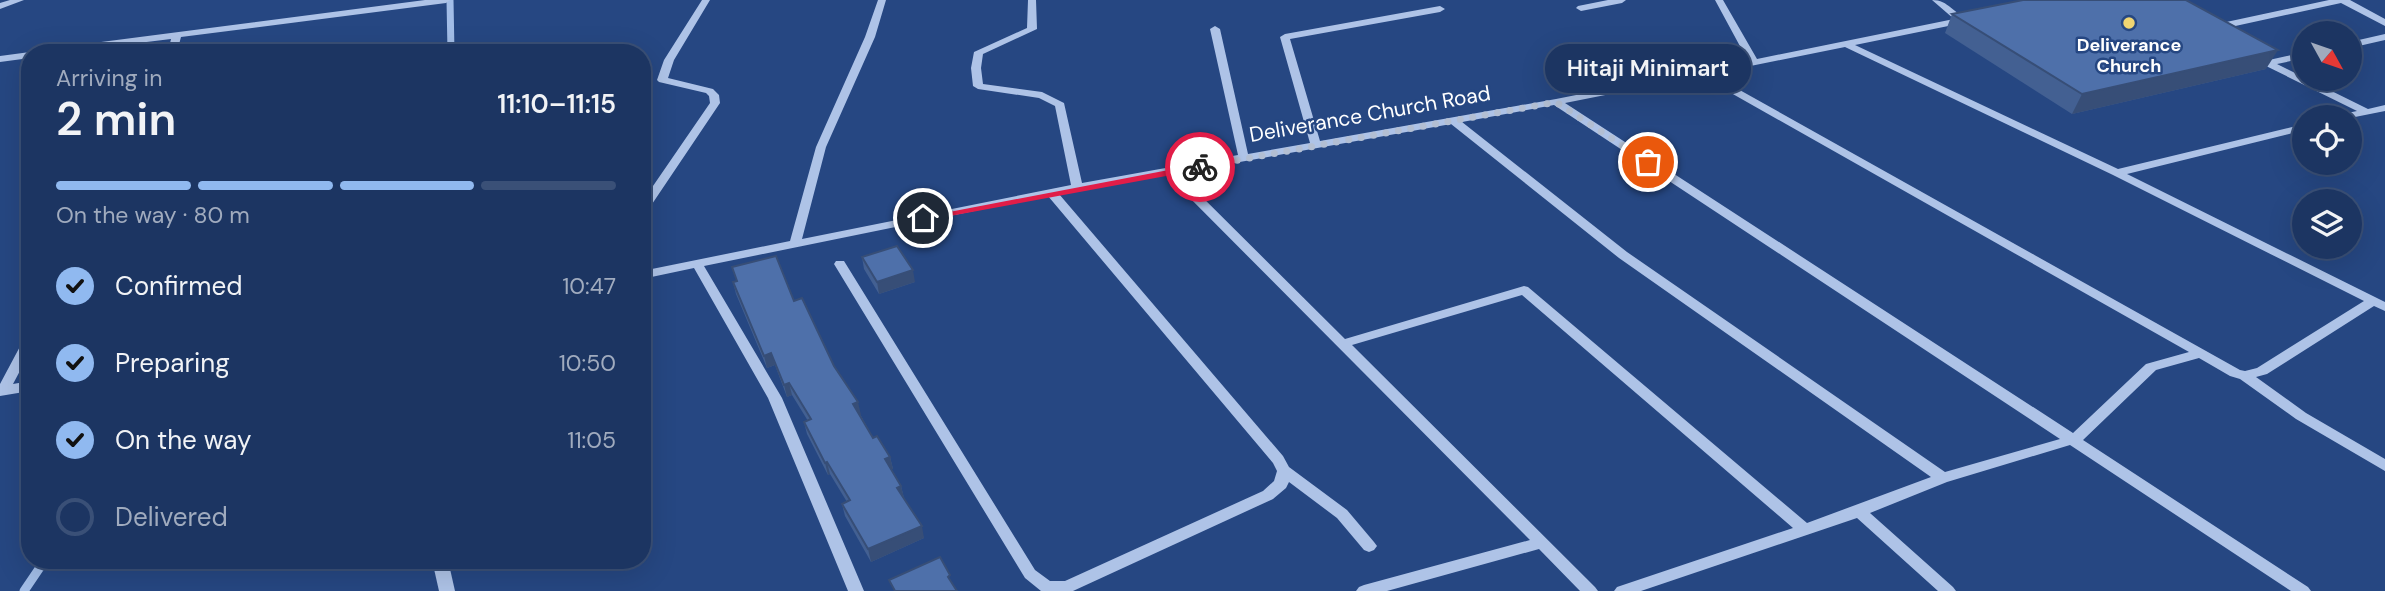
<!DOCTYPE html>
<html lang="en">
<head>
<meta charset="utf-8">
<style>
  body { margin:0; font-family:"DM Sans",sans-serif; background:#253d68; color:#f1f3f6; height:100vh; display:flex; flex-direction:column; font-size:26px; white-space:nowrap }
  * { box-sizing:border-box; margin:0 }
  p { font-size:23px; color:#a0abbe }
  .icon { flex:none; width:38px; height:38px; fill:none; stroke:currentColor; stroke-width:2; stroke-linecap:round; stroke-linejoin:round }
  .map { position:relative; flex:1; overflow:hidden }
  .details { position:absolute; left:21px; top:44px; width:630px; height:525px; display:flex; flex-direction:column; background:#1c3562; border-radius:28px; box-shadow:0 7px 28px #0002,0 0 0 2px #3a5077 }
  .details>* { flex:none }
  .needle { width:46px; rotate:130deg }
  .tools { position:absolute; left:2292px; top:21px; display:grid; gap:14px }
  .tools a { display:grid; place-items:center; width:70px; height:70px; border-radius:50%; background:#1c3562; box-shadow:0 7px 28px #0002,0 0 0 2px #3a5077; font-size:35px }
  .pin { position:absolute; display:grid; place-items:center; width:60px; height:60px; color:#fff; margin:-30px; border:4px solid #fff; border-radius:50%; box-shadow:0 2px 7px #0007 }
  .courier { position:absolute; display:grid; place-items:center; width:70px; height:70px; margin:-35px; border:5px solid #e11d48; border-radius:50%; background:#fff; color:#222; box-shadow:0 2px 9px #0007 }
  .bubble { position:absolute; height:49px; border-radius:24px; background:#1c3562; box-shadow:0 7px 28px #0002,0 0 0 2px #3a5077; font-size:23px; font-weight:600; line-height:49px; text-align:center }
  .head em { font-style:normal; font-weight:600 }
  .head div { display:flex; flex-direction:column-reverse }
  .head { display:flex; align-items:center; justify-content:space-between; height:119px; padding:0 35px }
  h1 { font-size:46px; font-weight:600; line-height:52px }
  .bar { display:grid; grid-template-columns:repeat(4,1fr); gap:10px 7px; align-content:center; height:84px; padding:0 35px }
  .bar i { height:9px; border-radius:5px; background:#3a5077 }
  .bar .on { background:#90b9f0 }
  .bar p { grid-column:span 4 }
  ol { padding:0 35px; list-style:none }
  li { display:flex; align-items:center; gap:21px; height:77px }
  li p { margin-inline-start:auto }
  li .icon { padding:7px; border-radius:50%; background:#90b9f0; color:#111; stroke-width:4 }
  li:last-child { color:#a0abbe }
  li i { width:38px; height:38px; border:4px solid #3a5077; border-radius:50% }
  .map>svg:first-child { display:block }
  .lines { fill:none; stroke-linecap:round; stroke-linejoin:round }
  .stream-far1 { stroke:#a2bde7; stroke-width:7 }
  .stream { stroke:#a2bde7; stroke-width:9 }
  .minor { fill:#aec3e7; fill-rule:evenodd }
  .wall { fill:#436092 }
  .shaded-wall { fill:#374e77 }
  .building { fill:#4e70aa; stroke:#374e77; stroke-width:2 }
  .route { fill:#e11d48 }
  .done { stroke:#b3bfd3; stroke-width:7; stroke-dasharray:0 12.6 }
  .poi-dot { fill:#f0d572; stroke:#264782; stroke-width:2.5 }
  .labels { text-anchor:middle; stroke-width:5; stroke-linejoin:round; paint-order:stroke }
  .far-poi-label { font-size:18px; font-weight:bold; fill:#fff; stroke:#264782 }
  .street-label { font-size:21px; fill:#fff; stroke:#264782 }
</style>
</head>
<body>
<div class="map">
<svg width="2385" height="591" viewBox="0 0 2385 591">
  <rect width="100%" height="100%" fill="#264782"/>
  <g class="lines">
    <!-- stream-far1 -->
    <path class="stream-far1" d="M450,0L451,52"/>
    <!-- stream -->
    <path class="stream" d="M24,591L45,560"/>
    <!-- minor -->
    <g class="minor">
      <path d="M10,0H24L0,9V3Z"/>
      <path d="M425,0H450L446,3L181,37L177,52H168L171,39L65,52H42L47,49Z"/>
      <path d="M702,0H710L674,60L668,78L713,89L719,95L720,103L646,213L642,214V202L710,103L709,96L706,93L659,82L657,80L664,60Z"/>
      <path d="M878,0H886L875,37L826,147L802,239L1071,185L1055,106L1039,98L978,89L973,86L971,68L974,52L1027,28L1028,0H1036L1037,29L983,54L981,68L983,84L1042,92L1064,103L1082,183L1238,155L1210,29L1215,26L1220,29L1248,154L1310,143L1280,37L1285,34L1440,6L1445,9L1440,12L1290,39L1320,141L1556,99L1748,61L1715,0H1723L1757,59L1954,19L1932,0C1949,0 1953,14 1968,18V22L1855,45L2118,169L2305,124V130L2127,174L2385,302V311L2374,306L2267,374L2256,377L2306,413L2385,459V471L2296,419L2240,379L2230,376L2199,358L2156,370L2083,440L2308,587L2311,591H2291L2070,445L1947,482L1870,513L1953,587L1956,591H1938L1857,518L1641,591H1614L1617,587L1793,528L1522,295L1352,345L1595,587L1598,591H1580L1539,549L1387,591H1356L1359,587L1364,585L1530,540L1167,175L1059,194L1283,456L1289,467L1347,510L1374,542L1377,546L1374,550L1369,552L1364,550L1337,518L1289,482L1286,488L1273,499L1073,591H1041L1025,578L834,264L836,261H844L1035,570L1050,581H1065L1263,491L1274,481L1277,471L1273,463L1048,196L704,266L782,398L864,591H848L768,398L694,268L642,279V271L790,241L816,147L865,37ZM1845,47L2113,175L2364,301L2257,368L2245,371L2240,370L1711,74ZM1701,76L2189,352L2146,364L2073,433L1565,103ZM1554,105L2060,439L1945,472L1627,252L1462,122ZM1451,124L1619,258L1931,477L1807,523L1528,287L1524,286L1345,339L1178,173Z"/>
      <path d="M1608,0H1626L1622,3L1581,11L1576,8L1578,6Z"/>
      <path d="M2329,0H2350L2385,19V26L2341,3L2217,30L2212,27L2217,24Z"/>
      <path d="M2385,34V40L2350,48V42Z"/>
      <path d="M30,52H32H30V58L0,62V56Z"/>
      <path d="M2305,52V58L2277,64L2368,109L2385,105V111L2350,118L2337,117L2338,115L2357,111L2264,65L2251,57L2256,54L2269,60Z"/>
      <path d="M30,335V352L13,384L30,381V391L0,396V384L24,339Z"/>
      <path d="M432,560H448L455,591H439Z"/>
    </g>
  </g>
  <!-- wall -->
  <g class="wall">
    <path d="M1952,14L2266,69L2072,114L1945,33Z"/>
    <path d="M862,257L915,282L879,294L864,269Z"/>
    <path d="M733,282L794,301L834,366L873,438L890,457L893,469H891L901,486L904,498L924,538L871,562L845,516L842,504L847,502L830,474L828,475L807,434L804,422L808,421L792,395L787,397L775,365L767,368L736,294Z"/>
  </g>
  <!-- shaded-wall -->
  <g class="shaded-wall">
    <path d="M2278,50L2266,69L2072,114L2082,94Z"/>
    <path d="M913,270L915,282L879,294L877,282Z"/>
    <path d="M771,353L775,365L767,368L764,356Z"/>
    <path d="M789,383L792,395L787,397L784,385Z"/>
    <path d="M858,402L861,415L856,417L853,404Z"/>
    <path d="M890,457L893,469L888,471L885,459Z"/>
    <path d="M827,462L830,474L828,475L825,463Z"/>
    <path d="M901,486L904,498L897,488Z"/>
    <path d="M922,526L924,538L871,562L868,549Z"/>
  </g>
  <!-- building -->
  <g class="building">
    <path d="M2023,0H2186L2278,50L2082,94L1952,14Z"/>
    <path d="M897,246L913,270L877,282L862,257Z"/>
    <path d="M776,256L794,301L802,298L834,366L858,402L853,404L873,438L877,436L890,457L885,459L901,486L897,488L922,526L868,549L842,504L850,500L827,462L825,463L804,422L811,419L789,383L784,385L771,353L764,356L733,282L737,281L732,267Z"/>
    <path d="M940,557L950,575L948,577L957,591H895L889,580Z"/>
  </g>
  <!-- route -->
  <path class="route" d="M1200,164L1204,169L923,221L918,218Z"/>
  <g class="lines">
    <!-- done -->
    <path class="done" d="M1200,167L1556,102L1648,162"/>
  </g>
  <!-- markers -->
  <circle class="poi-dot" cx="2129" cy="23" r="7"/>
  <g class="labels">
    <!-- far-poi labels -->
    <g class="far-poi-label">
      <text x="2129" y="51">Deliverance<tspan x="2129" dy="21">Church</tspan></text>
    </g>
    <!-- street labels -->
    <g class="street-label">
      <text transform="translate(1370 114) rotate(-10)" y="7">Deliverance Church Road</text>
    </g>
  </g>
</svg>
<div class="tools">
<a><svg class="needle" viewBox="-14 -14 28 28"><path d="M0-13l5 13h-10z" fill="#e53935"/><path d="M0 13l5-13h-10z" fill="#a0abbe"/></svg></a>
<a><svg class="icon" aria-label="locate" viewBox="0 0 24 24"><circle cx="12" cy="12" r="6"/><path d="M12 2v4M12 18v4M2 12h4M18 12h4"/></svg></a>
<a><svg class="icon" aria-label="layers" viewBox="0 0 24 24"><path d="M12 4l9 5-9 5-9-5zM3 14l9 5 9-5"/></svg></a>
</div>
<div class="pin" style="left:1648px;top:162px;background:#ea580c"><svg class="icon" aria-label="bag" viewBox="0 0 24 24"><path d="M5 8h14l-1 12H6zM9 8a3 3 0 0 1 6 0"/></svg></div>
<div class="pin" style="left:923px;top:218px;background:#1f2937"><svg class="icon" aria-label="home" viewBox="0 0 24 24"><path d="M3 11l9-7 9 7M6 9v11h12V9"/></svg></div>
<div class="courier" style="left:1200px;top:167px"><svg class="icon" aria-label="bike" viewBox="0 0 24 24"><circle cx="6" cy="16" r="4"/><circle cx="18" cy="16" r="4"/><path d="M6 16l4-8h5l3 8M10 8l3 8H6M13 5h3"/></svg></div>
<div class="bubble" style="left:1545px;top:44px;width:206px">Hitaji Minimart</div>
<section class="details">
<div class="head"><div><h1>2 min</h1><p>Arriving in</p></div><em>11:10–11:15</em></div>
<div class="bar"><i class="on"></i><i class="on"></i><i class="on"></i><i></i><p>On the way · 80 m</p></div>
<ol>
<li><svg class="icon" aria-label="check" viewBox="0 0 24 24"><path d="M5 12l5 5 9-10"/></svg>Confirmed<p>10:47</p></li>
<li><svg class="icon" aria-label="check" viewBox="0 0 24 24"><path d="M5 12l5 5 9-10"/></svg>Preparing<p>10:50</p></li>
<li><svg class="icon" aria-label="check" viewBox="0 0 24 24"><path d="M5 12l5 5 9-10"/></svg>On the way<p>11:05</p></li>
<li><i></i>Delivered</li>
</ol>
</section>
</div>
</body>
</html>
